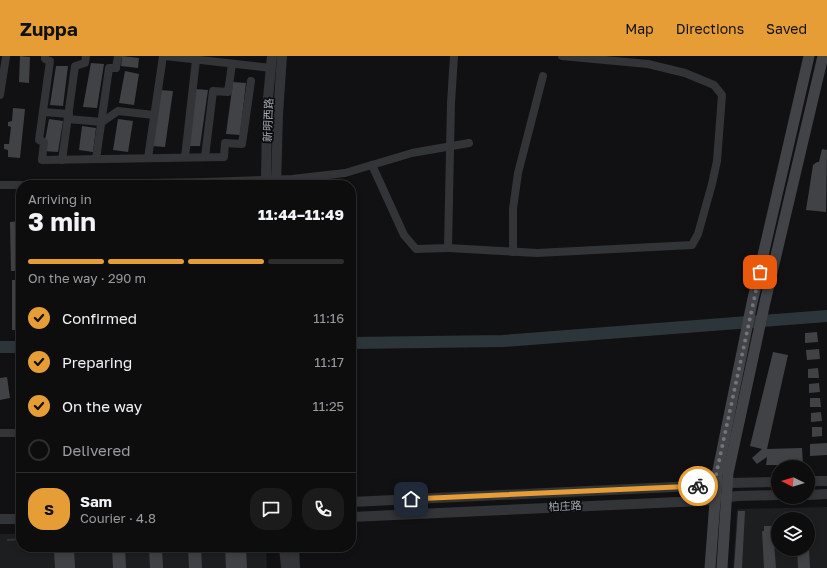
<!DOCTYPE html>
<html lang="en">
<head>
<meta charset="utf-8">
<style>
  body { margin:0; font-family:"Golos Text","Noto Sans SC",sans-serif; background:#1b1b1c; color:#f1f3f6; height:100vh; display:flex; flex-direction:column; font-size:15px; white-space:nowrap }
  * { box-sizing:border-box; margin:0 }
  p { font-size:13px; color:#9a9c9e }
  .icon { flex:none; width:22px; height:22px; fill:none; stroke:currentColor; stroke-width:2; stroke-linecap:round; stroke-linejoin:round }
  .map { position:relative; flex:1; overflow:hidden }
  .details { position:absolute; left:16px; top:124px; width:340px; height:372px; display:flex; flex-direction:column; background:#0d0d0e; border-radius:16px; box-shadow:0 2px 6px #0003,0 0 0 1px #2d2d2e }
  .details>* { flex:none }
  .needle { width:26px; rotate:275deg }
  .fabs { position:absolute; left:771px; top:404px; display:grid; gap:8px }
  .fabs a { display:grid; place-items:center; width:44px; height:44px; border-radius:50%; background:#0d0d0e; box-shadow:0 2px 6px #0003,0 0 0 1px #2d2d2e; font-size:20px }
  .pin { position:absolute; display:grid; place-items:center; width:34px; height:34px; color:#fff; margin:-17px; border-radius:8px; box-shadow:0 2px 6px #0006 }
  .courier { position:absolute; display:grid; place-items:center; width:40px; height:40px; margin:-20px; border:3px solid #e69d36; border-radius:50%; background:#fff; color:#222; box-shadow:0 1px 5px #0007 }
  .headline em { font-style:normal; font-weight:700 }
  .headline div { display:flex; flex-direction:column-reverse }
  .headline { display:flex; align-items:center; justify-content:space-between; height:68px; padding:0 12px }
  h1 { font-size:26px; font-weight:700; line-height:30px }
  .bar { display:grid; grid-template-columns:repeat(4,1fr); gap:6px 4px; align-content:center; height:48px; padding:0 12px }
  .bar i { height:5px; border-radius:3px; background:#2d2d2e }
  .bar .on { background:#e69d36 }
  .bar p { grid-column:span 4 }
  .line { display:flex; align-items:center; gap:10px; padding:0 12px; border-top:1px solid #2d2d2e }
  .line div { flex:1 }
  .round { display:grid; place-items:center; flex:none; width:42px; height:42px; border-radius:16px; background:#1b1b1c }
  ol { padding:0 12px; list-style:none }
  li { display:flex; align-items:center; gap:12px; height:44px }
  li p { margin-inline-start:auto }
  li .icon { padding:4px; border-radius:50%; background:#e69d36; color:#111; stroke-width:4 }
  li:last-child { color:#9a9c9e }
  li i { width:22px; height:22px; border:2px solid #2d2d2e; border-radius:50% }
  header { display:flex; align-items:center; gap:24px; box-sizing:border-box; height:56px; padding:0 20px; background:#e69d36; color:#111 }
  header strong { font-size:19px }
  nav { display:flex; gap:22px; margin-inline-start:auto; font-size:14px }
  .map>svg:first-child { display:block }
  .built { fill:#1d1e20; fill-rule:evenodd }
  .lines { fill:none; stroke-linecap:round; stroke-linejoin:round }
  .stream { stroke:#2c353a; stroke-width:2 }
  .river { stroke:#2c353a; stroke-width:12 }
  .building { fill:#404246 }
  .minor { stroke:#333437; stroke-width:8 }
  .tertiary { stroke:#333437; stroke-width:10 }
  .secondary { stroke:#414347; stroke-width:11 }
  .done { stroke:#71747b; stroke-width:4; stroke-dasharray:0 7.2 }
  .route { stroke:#e69d36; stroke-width:5 }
  .labels { text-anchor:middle; stroke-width:3.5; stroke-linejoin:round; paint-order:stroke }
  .street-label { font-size:11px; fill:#a4a9b3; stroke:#0c0c0e }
</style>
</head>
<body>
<header>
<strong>Zuppa</strong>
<nav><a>Map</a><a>Directions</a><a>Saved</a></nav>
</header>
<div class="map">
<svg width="827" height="512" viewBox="0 0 827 512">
  <rect width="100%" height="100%" fill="#111113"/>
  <!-- built -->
  <g class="built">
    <path d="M827,451V512H733L737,453ZM778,463H808V493H778Z"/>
    <path d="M0,478H21V491H266L267,512H0Z"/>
  </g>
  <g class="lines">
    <!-- stream -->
    <path class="stream" d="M8,484L21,483"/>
    <!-- river -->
    <g class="river">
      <path d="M351,287L503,285L827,260"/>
      <path d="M0,291H21"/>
    </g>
  </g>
  <!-- building -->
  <g class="building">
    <path d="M20,0L30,1L29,27L19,26Z"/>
    <path d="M122,0L139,2L138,12L121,10Z"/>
    <path d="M91,7L104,8L97,52L83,51Z"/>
    <path d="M56,10H68L63,50L50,49Z"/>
    <path d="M125,15L139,18L134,49L119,47Z"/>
    <path d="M233,26L246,27L240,79L226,78Z"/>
    <path d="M195,33L208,34L200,90H187Z"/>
    <path d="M160,34L173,35L165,91L152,90Z"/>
    <path d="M13,52L25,53L20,102L8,101V94L4,93V88H9L11,71L8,70V66L12,65Z"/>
    <path d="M49,63L63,65L58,96L43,95Z"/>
    <path d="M118,63L133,65L128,96L113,94Z"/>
    <path d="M82,70L96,72L93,96L79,94Z"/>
    <path d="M822,93L827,94L826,156L806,154L813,109L817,106H819Z"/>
    <path d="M21,165V215H11L10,166Z"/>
    <rect x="12" y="224" width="9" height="50"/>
    <path d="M817,276L818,286L805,287V277Z"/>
    <path d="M819,293L820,303L807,304L806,294Z"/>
    <path d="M773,296L788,299L767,393L802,392L803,409H766L767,401L757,408L752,402L762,393L750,390Z"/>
    <path d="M818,312L819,322H808V313Z"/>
    <path d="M7,321L10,342L0,344V322Z"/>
    <path d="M819,327L820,336L809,337V328Z"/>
    <path d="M810,342H820L821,351H810Z"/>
    <path d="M821,356L822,365L811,366V357Z"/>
    <path d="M812,371H822V380L812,381Z"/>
    <path d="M827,387V399L810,400V388Z"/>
    <path d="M738,455H745L742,512H734Z"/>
    <path d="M764,470H777L778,487H774L776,512H764L762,475H764Z"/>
    <path d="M112,491H125L126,512H113Z"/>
    <path d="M149,491H162L163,512H150Z"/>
    <path d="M188,491H201L202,512H189Z"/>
    <path d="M225,491H246L247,512H226Z"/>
    <path d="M74,492L75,512H55L54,493Z"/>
    <path d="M797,493H809L810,512H798Z"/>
  </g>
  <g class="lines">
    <!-- minor -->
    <g class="minor">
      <path d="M45,0V3L50,5L39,84L44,86L42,104L224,101L225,87L242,88L251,25"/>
      <path d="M165,0L271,12"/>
      <path d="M454,0L451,47L448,192L537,197L692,189L698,178L712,128L717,105L722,39L714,29L685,17L648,8L562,0"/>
      <path d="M0,39L6,1"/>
      <path d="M43,56L69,58"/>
      <path d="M68,63L102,66L118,55L154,59"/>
      <path d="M185,101L196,4"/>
      <path d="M205,101L213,35L228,36L232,8"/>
      <path d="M148,102L163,0"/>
      <path d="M96,103L109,12H116L118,0"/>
      <path d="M62,104L75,10L85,7L86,0"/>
      <path d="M372,109L404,179L416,193L448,192"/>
      <path d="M0,129H21"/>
      <path d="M32,129L204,126L292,123L345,117L412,97L469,87"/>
      <path d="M513,196V153L518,117L543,20"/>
      <path d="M0,377H21"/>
    </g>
    <!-- tertiary -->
    <g class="tertiary">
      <path d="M266,129L267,53L272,0"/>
      <path d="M276,129L278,58L282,0"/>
      <path d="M808,425H827"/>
      <path d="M808,439L827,438"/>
      <path d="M351,446L716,429L727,427L778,426"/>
      <path d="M351,461L701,445L737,440L778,439"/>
      <path d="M0,463H21"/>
      <path d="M284,491L286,512"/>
      <path d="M294,491L295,512"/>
    </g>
    <!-- secondary -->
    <g class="secondary">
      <path d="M710,512L717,419L752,247L809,0"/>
      <path d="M722,512L728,417L765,246L823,0"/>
    </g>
  </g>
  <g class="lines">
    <!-- done -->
    <path class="done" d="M698,430L716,429V419L760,216"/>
    <!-- route -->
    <path class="route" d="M411,443L698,430"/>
  </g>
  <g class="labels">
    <!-- street labels -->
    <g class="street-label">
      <text transform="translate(268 64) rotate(-88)" y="4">新明西路</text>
      <text transform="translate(565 450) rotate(-3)" y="4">柏庄路</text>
    </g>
  </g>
</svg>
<div class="fabs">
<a><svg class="needle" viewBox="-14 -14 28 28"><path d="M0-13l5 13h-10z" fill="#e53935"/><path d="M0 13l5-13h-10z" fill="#9a9c9e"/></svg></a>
<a><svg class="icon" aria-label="layers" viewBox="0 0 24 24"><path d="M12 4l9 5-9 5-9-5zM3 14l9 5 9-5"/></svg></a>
</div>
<div class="pin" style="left:760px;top:216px;background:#ea580c"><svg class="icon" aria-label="bag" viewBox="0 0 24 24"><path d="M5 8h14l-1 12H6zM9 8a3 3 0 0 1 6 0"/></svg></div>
<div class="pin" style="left:411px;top:443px;background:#1f2937"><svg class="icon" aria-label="home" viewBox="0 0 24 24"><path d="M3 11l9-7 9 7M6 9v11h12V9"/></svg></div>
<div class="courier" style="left:698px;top:430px"><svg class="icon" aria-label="bike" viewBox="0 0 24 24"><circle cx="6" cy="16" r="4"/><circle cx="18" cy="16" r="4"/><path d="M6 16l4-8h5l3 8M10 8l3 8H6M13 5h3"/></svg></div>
<section class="details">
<div class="headline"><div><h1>3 min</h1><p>Arriving in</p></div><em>11:44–11:49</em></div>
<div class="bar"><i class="on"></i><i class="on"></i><i class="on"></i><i></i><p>On the way · 290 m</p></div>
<ol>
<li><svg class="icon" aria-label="check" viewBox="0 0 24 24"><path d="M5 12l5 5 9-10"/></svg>Confirmed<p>11:16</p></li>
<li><svg class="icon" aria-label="check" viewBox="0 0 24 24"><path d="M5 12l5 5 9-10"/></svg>Preparing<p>11:17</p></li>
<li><svg class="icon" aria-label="check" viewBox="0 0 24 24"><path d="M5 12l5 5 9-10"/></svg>On the way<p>11:25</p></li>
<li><i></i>Delivered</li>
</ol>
<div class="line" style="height:72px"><b class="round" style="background:#e69d36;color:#111">S</b><div><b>Sam</b><p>Courier · 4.8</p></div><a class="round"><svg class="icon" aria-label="chat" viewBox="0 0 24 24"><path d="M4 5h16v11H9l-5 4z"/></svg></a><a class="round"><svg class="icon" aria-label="phone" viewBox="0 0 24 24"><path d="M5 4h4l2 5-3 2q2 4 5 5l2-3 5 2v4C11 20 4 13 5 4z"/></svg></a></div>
</section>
</div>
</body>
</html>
